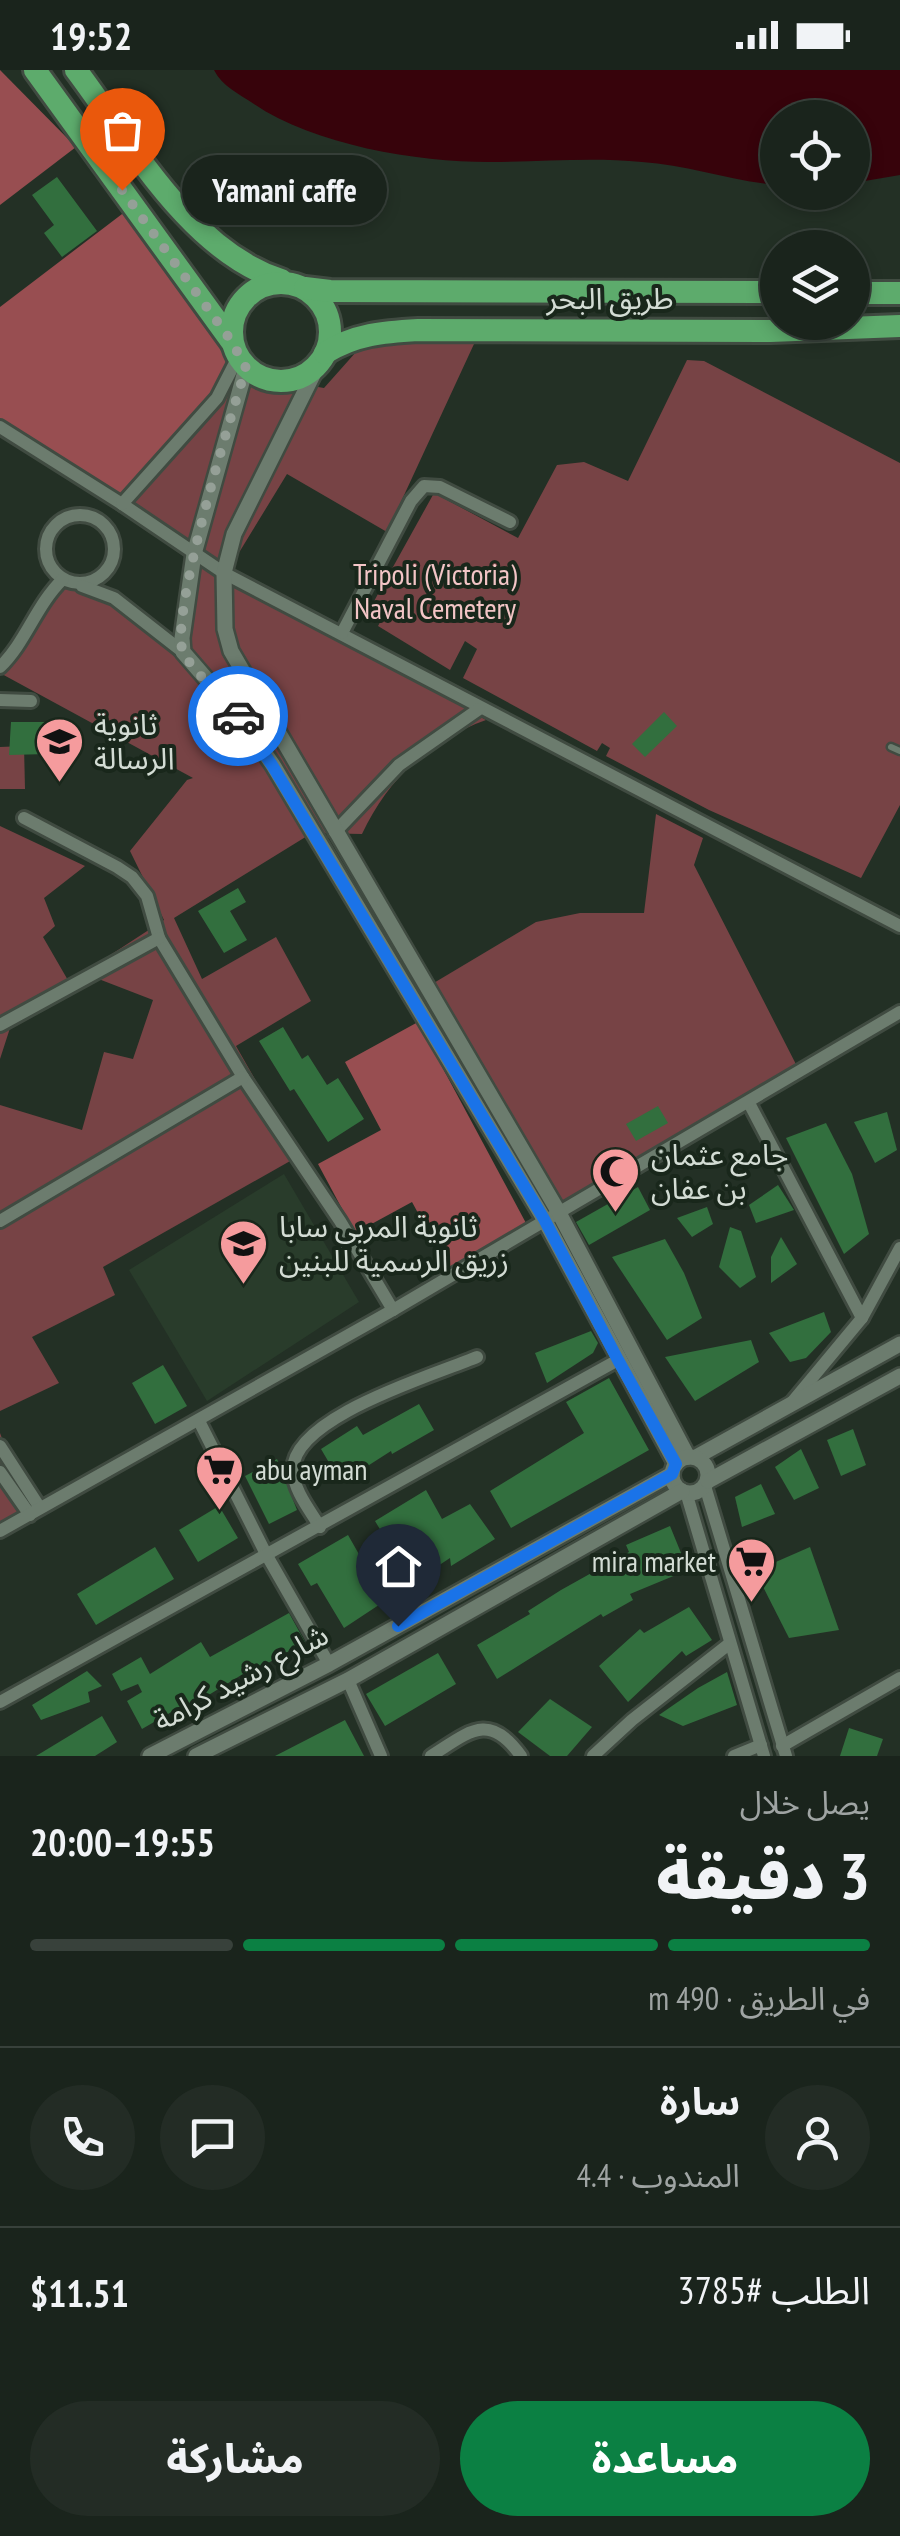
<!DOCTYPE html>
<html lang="ar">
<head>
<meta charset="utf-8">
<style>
  body { margin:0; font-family:"PT Sans Narrow","Noto Sans Arabic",sans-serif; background:#232c25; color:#f1f3f6; direction:rtl; height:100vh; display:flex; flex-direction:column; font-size:38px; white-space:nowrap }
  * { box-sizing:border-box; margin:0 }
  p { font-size:32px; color:#9fa4a3 }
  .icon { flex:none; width:55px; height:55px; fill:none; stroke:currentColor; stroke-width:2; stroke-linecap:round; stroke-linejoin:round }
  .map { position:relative; height:1686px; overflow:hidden; direction:ltr }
  .sheet { display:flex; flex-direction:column; background:#1a241c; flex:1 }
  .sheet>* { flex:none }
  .fabs { position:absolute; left:760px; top:30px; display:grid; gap:20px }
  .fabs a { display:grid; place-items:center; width:110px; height:110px; border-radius:50%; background:#1a241c; box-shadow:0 5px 15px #0003,0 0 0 2px #38413b; font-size:50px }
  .pin { position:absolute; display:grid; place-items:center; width:85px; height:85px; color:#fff; margin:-102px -42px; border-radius:50% 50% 50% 0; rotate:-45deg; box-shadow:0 0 10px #0007 }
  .pin .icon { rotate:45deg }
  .courier { position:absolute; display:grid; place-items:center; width:100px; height:100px; margin:-50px; border:8px solid #1a73e8; border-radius:50%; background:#fff; color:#222; box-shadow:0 2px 12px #0007 }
  .bubble { position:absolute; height:70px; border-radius:35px; background:#1a241c; box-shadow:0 5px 15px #0003,0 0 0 2px #38413b; font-size:32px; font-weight:800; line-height:70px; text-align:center; direction:rtl }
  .head em { font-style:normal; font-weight:800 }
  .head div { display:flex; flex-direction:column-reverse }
  .head { display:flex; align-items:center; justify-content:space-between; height:170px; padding:0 30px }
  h1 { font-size:65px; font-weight:800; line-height:75px }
  .bar { display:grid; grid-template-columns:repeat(4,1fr); gap:15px 10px; align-content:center; height:120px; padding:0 30px }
  .bar i { height:12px; border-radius:8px; background:#38413b }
  .bar .active { background:#0b8043 }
  .bar p { grid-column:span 4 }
  .line { display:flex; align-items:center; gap:25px; padding:0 30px; border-top:2px solid #38413b }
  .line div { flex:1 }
  .round { display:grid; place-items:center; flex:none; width:105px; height:105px; border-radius:52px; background:#232c25 }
  .button { display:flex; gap:20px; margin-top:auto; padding:20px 30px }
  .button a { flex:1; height:115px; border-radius:60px; background:#0b8043; color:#fff; font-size:40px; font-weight:800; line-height:115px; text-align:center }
  .button a+a { background:#232c25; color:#f1f3f6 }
  .status { display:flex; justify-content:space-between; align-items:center; height:70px; padding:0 50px; background:#1a241c; direction:ltr }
  .status svg { height:28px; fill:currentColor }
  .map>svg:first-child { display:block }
  .built { fill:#293c2b }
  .green { fill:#774345 }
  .forest { fill:#984e51 }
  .water { fill:#37030b }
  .building { fill:#326f3e }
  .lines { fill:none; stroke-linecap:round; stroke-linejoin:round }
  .service-casing { stroke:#404b41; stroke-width:11 }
  .minor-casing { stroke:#404b41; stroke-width:18 }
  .tertiary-casing { stroke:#404b41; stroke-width:20 }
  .trunk-casing { stroke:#404b41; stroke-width:28 }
  .service { stroke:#6c7c6e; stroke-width:6 }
  .minor { stroke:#6c7c6e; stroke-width:12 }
  .tertiary { stroke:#6c7c6e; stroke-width:15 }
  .trunk { stroke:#5dab6c; stroke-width:22 }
  .done { stroke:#95a097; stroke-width:10; stroke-dasharray:0 18 }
  .route { stroke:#1a73e8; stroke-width:12 }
  .labels { text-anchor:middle; stroke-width:8; stroke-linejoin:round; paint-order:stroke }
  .street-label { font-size:30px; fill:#d3dcd4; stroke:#19271b }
  .park-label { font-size:30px; fill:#f3c5c6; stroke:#19271b }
  .poi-label { font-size:30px; fill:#d3dcd4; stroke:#19271b; text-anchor:start }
</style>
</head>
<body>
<div class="status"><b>19:52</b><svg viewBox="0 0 49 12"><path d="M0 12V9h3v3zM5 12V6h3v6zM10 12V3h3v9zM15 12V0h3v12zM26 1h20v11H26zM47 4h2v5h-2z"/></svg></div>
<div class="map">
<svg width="900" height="1686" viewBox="0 0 900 1686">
  <rect width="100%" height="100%" fill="#233025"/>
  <!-- built -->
  <path class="built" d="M284,1104L359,1232L207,1331L129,1200Z"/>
  <!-- green -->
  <g class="green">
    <path d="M383,273L474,274L387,462L287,404L229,499L486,650C428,671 388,709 362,764L312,763L174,848L202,909L276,867L311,931L236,976L299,1086L103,1197L115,1225L32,1267L59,1313L0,1341V1035L82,1060L104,982L133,989L153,930L96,908L11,955L0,989V756L85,796L44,828L55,856L43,867L69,912L164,850L130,781L187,710L193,708L0,603L54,513L125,539L172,568L197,477L126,433L242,304L324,318L356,282Z"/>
    <path d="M687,290L704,291L900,393V735L861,808L709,740L606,686L610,678L602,673L597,681L463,608L477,579L465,571L450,600L378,556L386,541L373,533L434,423L518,468L557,395L584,392L628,411Z"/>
    <path d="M24,676L25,719H0V677Z"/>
    <path d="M656,744L703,768L694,795L802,1006L548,1151L422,920L536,852L580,843H644Z"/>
    <path d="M0,1363L30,1445L0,1464Z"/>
  </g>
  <!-- forest -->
  <g class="forest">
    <path d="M0,0L76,77L0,135Z"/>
    <path d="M126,141L242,304L126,433L0,355V237Z"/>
    <path d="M418,952L527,1155L448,1198L412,1132L355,1163L318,1094L381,1060L345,992Z"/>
  </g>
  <!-- water -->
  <path class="water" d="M214,0H900V105L853,113L852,48H778L777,115C731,111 688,95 642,92C591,87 540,92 489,92C417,92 314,75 254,34C239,24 222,16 214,0Z"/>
  <!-- building -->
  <g class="building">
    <path d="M57,107L97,161L62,187L44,163L54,155L32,125Z"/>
    <path d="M664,642L677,656L645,687L632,674Z"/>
    <path d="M11,652H49L48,684L9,685Z"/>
    <path d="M238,818L246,832L230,841L247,870L224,883L198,841Z"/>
    <path d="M283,957L302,989L308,985L327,1015L338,1008L364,1049L328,1072L294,1019L290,1021L259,971Z"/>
    <path d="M658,1036L668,1053L636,1071L626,1054Z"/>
    <path d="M887,1042L897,1080L875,1093L854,1052Z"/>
    <path d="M826,1053L852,1104L869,1164L844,1184L786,1068Z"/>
    <path d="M778,1115L794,1140L756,1153L749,1135Z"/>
    <path d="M638,1117L650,1140L589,1175L576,1152Z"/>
    <path d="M707,1137L713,1154L692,1167L677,1148Z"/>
    <path d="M730,1157L741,1161L756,1207L740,1218L719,1197Z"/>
    <path d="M781,1167L797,1194L771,1213V1187Z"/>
    <path d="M665,1169L684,1203L702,1248L667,1270L612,1187Z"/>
    <path d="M824,1242L831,1262L806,1288L790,1292L769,1263Z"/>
    <path d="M591,1261L598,1273L593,1283L547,1313L535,1283Z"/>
    <path d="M751,1270L759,1292L695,1331L665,1287Z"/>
    <path d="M163,1295L187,1336L155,1354L132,1313Z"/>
    <path d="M609,1308L649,1380L511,1458L490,1421L584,1363L566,1332Z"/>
    <path d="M419,1334L434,1360L392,1384L391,1381L341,1413L321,1379L357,1356L363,1365Z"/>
    <path d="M853,1359L866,1395L841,1406L827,1370Z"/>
    <path d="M801,1379L819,1418L794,1430L775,1397Z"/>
    <path d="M277,1389L297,1440L269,1454L245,1406Z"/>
    <path d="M761,1414L775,1444L742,1457L735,1427Z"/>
    <path d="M426,1420L442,1449L470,1434L495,1469L451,1496L450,1488L344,1558L317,1513L311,1516L298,1494L348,1465L372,1507L399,1491L375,1451Z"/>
    <path d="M219,1436L238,1468L198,1492L179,1460Z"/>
    <path d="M670,1456L688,1500L630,1524L633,1530L603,1547L601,1544L497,1609L477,1575L530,1544L528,1541L561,1520L629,1482L626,1475Z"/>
    <path d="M155,1477L174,1509L96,1555L77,1524Z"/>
    <path d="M810,1477L839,1560L789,1568L755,1501Z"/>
    <path d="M689,1537L712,1570L686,1586L682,1581L628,1632L599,1596L640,1559L644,1563Z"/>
    <path d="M289,1543L305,1572L245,1606L243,1604L189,1637L187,1633L142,1659L127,1631L142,1622L138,1614L121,1621L112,1604L141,1587L150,1604L201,1572L210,1587Z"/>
    <path d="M438,1583L456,1614L385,1656L366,1624Z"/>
    <path d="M87,1601L102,1616L88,1622L90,1632L41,1650L32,1635Z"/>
    <path d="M727,1602L737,1635L683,1656L659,1645L698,1618Z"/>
    <path d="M550,1629L592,1657L567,1686H550L518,1662Z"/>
    <path d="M102,1646L117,1672L95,1686H36Z"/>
    <path d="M345,1650L364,1686H275Z"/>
    <path d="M849,1658L883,1669L877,1686H840Z"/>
  </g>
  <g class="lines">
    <defs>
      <path id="service" d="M891,677L900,681"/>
      <g id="minor">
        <path d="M0,357L122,434L224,503L900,856"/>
        <path d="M122,434L217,328L238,287"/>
        <circle cx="80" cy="479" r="34"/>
        <path d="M82,516L114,528L183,582"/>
        <path d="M342,563L411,431L424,416L440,417L510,452"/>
        <path d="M0,597C26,572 36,535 63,509"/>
        <path d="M0,630L31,631"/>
        <path d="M24,748L117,797L132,807L147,826L159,868L243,1007L340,1151L393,1240"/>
        <path d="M335,762L399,695L479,639"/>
        <path d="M0,955L159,868"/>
        <path d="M749,1033L862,1248"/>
        <path d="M0,1151L243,1007"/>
        <path d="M793,1331L862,1248L900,1178"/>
        <path d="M199,1351L266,1484L329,1594"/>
        <path d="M0,1376L40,1438"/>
        <path d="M0,1402L30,1445"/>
        <path d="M705,1416L786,1686"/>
        <path d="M686,1422L764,1686"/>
        <path d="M320,1457C310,1440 294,1421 293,1401C291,1347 435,1305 477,1287"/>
        <path d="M0,1461L393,1240L900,942"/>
        <path d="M348,1610L381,1686"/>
        <path d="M0,1632L618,1290"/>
        <path d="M782,1676L900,1608"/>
        <path d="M431,1686C469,1662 489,1641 521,1686"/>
        <path d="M593,1686L632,1650L729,1574"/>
        <path d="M734,1686L761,1675"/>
      </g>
      <g id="tertiary">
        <path d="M319,293L234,464L224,503L225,559L231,581L558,1141L688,1387"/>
        <path d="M246,298L194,484L182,568L183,582L241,649L273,695L544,1149L676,1394"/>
        <path d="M696,1387L900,1274"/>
        <circle cx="690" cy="1405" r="18"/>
        <path d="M708,1411L900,1306"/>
        <path d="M150,1686L329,1594L672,1404"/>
        <path d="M196,1686L348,1610L682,1421"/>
      </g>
      <g id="trunk">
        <path d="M35,0L232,272"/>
        <path d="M76,0C131,73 190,181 281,210"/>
        <circle cx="281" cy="262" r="49"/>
        <path d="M305,218L330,221L778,222"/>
        <path d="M852,223H900"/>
        <path d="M325,283C355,264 384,262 418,260L770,261L900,256"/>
      </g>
    </defs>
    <!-- service casing -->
    <use href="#service" class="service-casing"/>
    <!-- minor casing -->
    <use href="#minor" class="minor-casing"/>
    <!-- tertiary casing -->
    <use href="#tertiary" class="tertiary-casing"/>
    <!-- trunk casing -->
    <use href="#trunk" class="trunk-casing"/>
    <!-- service -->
    <use href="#service" class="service"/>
    <!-- minor -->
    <use href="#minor" class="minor"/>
    <!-- tertiary -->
    <use href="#tertiary" class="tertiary"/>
    <!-- trunk -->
    <use href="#trunk" class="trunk"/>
  </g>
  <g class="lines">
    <!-- done -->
    <path class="done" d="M122,120L232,272L246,298C232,342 169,547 183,582C189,596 226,632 238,646"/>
    <!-- route -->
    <path class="route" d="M238,646L272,695L544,1149L618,1290L676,1394L672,1404L398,1556"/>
  </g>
  <!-- icons -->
  <defs>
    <symbol id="school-pin" viewBox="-11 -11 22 30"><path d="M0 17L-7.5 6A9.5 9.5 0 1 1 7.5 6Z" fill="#f59b9d" stroke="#19271b"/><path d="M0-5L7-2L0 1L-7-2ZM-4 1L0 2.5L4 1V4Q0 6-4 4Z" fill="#111"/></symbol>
    <symbol id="mosque-pin" viewBox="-11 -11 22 30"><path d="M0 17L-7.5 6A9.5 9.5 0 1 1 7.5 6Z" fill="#f59b9d" stroke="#19271b"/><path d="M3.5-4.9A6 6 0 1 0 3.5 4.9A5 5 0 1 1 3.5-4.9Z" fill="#111"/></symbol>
    <symbol id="supermarket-pin" viewBox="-11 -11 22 30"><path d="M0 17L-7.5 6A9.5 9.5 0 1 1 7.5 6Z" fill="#f59b9d" stroke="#19271b"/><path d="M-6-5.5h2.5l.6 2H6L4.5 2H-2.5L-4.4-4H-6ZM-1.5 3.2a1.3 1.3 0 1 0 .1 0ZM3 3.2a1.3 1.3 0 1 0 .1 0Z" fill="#111"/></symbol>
  </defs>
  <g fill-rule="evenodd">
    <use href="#school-pin" x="32" y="644" width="55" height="75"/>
    <use href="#mosque-pin" x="588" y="1074" width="55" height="75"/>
    <use href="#school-pin" x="216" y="1146" width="55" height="75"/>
    <use href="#supermarket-pin" x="192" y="1372" width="55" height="75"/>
    <use href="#supermarket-pin" x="724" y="1464" width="55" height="75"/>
  </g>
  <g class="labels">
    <!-- street labels -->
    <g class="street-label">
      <text x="610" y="239">طريق البحر</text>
      <text transform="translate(241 1608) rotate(-28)" y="10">شارع رشيد كرامة</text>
    </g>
    <!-- park labels -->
    <g class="park-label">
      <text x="435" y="515">Tripoli (Victoria)<tspan x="435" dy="34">Naval Cemetery</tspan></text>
    </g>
    <!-- poi labels -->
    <g class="poi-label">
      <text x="94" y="665">ثانوية<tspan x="94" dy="34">الرسالة</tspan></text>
      <text x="651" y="1095">جامع عثمان<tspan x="651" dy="34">بن عفان</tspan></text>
      <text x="279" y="1167">ثانوية المربي سابا<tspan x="279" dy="34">زريق الرسمية للبنين</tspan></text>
      <text x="255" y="1410">abu ayman</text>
      <text x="716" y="1502" text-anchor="end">mira market</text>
    </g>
  </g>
</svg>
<div class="fabs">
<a><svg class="icon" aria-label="locate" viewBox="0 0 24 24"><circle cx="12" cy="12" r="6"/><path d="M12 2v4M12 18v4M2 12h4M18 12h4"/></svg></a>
<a><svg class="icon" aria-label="layers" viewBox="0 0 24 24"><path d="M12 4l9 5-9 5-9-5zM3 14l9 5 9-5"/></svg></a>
</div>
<div class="pin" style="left:122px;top:120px;background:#ea580c"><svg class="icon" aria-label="bag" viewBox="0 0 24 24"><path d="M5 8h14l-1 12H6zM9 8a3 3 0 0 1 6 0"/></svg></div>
<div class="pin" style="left:398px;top:1556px;background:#1f2937"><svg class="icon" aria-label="home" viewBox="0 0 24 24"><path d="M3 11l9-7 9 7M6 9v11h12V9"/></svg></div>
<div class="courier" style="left:238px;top:646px"><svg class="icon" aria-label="car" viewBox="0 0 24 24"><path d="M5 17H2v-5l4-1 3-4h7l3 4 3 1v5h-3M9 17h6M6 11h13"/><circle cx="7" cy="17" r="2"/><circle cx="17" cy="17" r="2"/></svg></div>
<div class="bubble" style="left:182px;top:85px;width:205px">Yamani caffe</div>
</div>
<section class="sheet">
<div class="head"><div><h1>3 دقيقة</h1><p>يصل خلال</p></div><em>19:55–20:00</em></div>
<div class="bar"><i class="active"></i><i class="active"></i><i class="active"></i><i></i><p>في الطريق · 490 m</p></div>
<div class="line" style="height:180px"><a class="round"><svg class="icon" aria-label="person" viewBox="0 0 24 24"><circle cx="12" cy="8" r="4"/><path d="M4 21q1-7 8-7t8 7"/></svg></a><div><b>سارة</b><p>المندوب · 4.4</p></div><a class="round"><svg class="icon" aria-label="chat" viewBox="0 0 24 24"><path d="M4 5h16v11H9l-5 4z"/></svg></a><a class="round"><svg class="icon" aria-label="phone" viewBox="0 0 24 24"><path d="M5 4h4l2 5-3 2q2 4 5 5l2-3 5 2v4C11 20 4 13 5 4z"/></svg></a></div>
<div class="line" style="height:130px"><div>الطلب #3785</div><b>$11.51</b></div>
<div class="button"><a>مساعدة</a><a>مشاركة</a></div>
</section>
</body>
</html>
